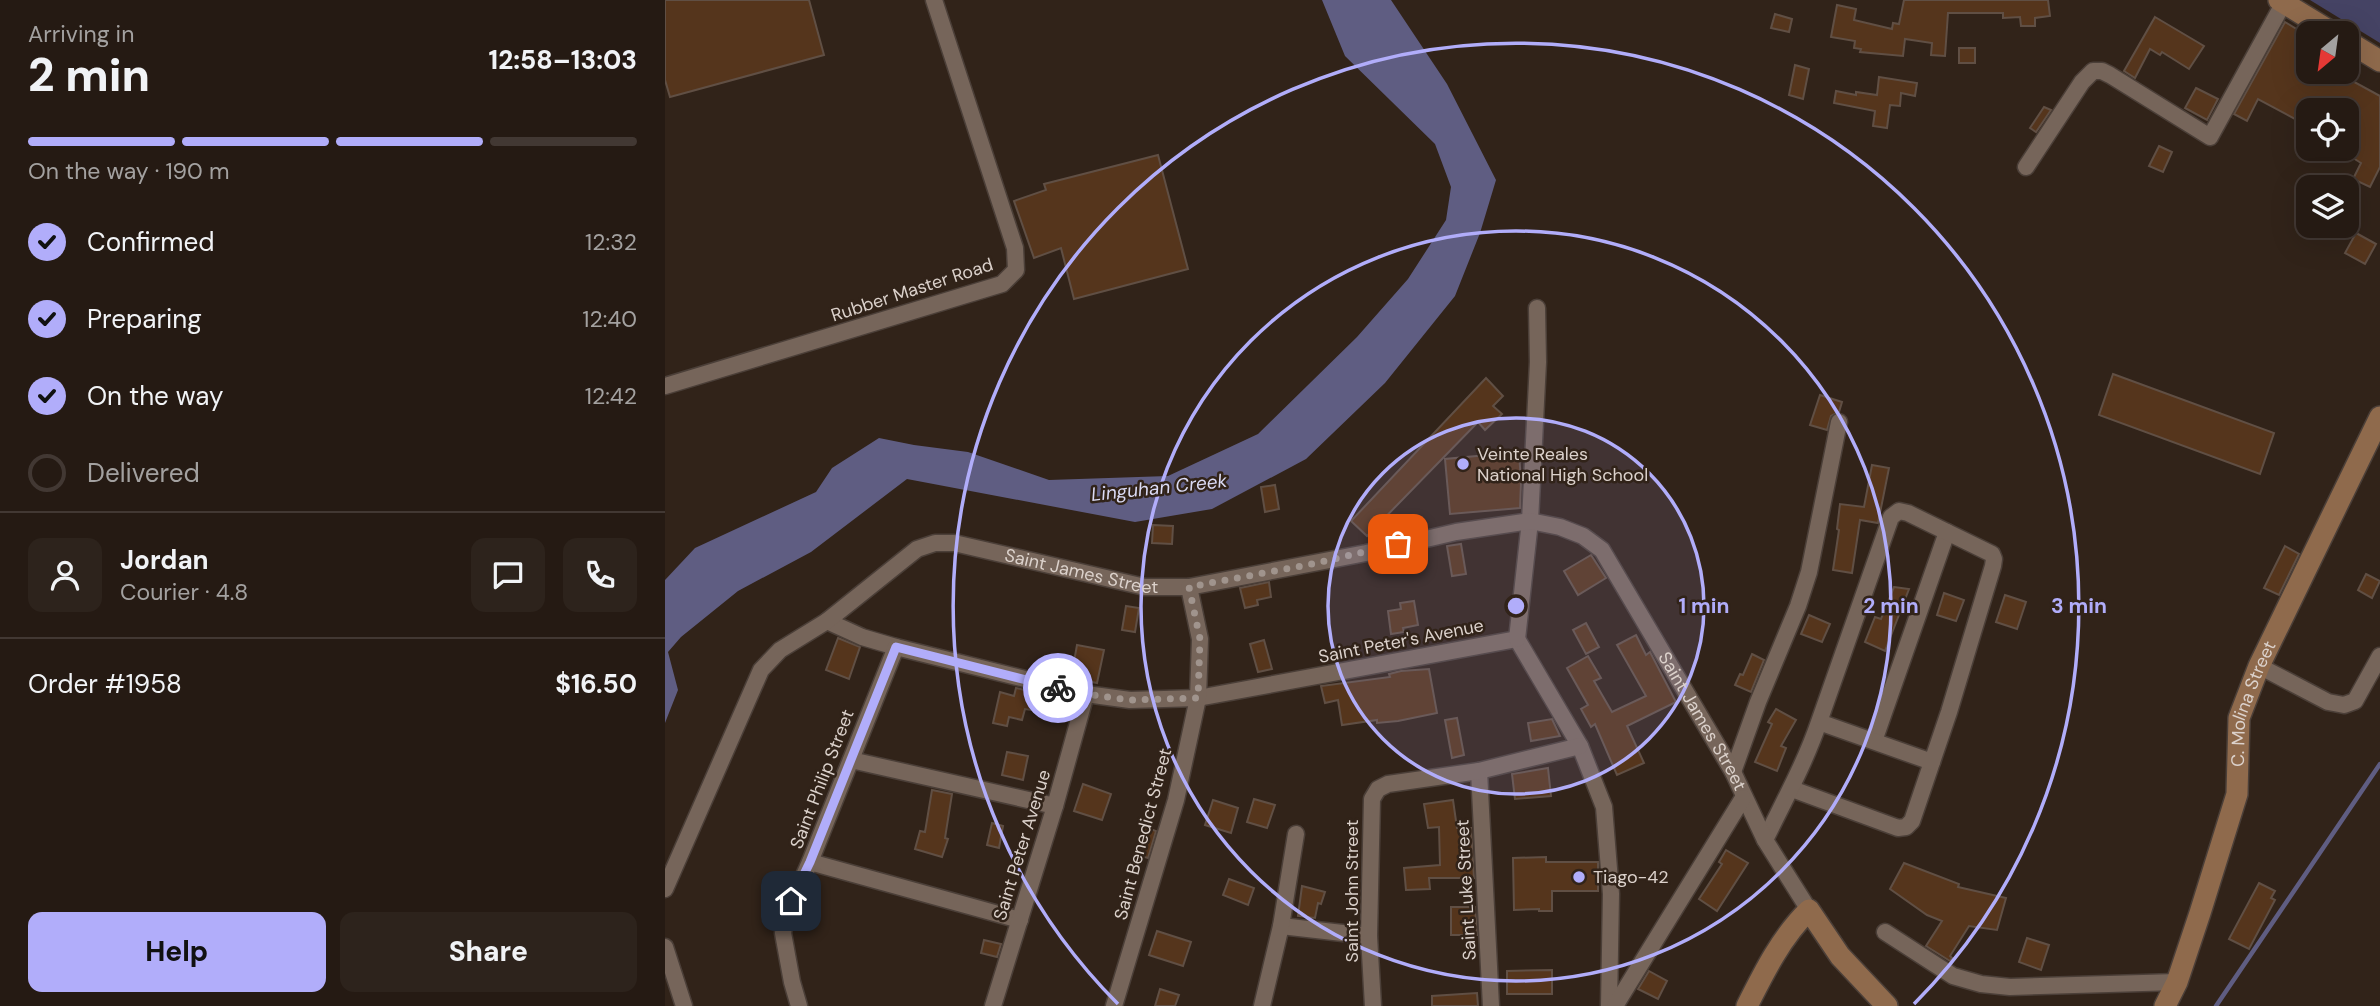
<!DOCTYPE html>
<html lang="en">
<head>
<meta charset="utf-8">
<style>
  body { margin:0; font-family:"DM Sans",sans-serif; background:#2d231c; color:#f1f3f6; height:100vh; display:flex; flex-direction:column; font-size:26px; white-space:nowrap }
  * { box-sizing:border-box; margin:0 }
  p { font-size:23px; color:#a3a1a0 }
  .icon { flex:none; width:38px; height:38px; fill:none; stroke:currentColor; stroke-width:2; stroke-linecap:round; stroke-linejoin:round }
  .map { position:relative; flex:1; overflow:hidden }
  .details { display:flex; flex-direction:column; background:#251a13; width:665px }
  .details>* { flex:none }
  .needle { width:46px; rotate:209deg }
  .fabs { position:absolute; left:1631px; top:21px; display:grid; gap:14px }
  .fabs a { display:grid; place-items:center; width:63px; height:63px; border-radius:14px; background:#251a13; box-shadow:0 7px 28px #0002,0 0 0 2px #423833; font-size:35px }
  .pin { position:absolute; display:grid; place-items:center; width:60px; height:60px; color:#fff; margin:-30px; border-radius:14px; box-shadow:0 4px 10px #0006 }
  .courier { position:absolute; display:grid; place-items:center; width:70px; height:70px; margin:-35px; border:5px solid #b1adfa; border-radius:50%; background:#fff; color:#222; box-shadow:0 2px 9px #0007 }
  .summary em { font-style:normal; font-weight:800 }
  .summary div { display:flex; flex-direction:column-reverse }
  .summary { display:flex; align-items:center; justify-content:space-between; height:119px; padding:0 28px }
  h1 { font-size:46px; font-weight:800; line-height:52px }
  .bar { display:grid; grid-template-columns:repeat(4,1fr); gap:10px 7px; align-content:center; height:84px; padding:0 28px }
  .bar i { height:9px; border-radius:5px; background:#423833 }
  .bar .on { background:#b1adfa }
  .bar p { grid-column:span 4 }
  .line { display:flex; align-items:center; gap:18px; padding:0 28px; border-top:2px solid #423833 }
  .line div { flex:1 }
  .round { display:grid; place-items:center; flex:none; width:74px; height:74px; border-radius:14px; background:#2d231c }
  ol { padding:0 28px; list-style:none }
  li { display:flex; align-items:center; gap:21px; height:77px }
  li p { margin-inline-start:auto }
  li .icon { padding:7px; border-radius:50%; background:#b1adfa; color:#111; stroke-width:4 }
  li:last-child { color:#a3a1a0 }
  li i { width:38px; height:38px; border:4px solid #423833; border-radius:50% }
  .button { display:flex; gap:14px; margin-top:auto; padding:14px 28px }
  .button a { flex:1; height:80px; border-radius:14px; background:#b1adfa; color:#111; font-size:28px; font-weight:800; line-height:80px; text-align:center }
  .button a+a { background:#2d231c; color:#f1f3f6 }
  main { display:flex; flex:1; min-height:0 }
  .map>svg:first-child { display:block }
  .green { fill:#454364 }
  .water { fill:#5f5d82 }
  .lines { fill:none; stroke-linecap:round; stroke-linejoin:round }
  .stream { stroke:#5f5d82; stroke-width:4.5 }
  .building { fill:#55351c; stroke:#604f44; stroke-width:2 }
  .street-casing { stroke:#4b3f38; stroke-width:19 }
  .secondary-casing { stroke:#4b3f38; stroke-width:24 }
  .street { stroke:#76655a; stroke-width:16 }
  .secondary { stroke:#8f6a4c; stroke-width:21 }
  .done { stroke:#a0948d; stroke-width:7; stroke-dasharray:0 12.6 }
  .route { stroke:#b1adfa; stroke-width:9 }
  .ring { fill:none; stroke:#b1adfa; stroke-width:3.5 }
  .poi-dot { fill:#b1adfa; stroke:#312319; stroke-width:2.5 }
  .labels { text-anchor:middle; stroke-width:5; stroke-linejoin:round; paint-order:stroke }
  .street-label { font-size:18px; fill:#dbd1cb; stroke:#312319 }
  .poi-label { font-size:18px; fill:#dbd1cb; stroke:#312319; text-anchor:start }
  .water-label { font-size:19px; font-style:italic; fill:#dbdbf5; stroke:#312319 }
  .centre { fill:#b1adfa; stroke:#312319; stroke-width:3.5 }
  .ring-label { font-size:21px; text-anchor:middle; font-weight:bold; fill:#b1adfa; stroke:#312319; stroke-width:5; stroke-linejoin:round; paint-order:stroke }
</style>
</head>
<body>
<main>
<section class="details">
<div class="summary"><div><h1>2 min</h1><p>Arriving in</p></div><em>12:58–13:03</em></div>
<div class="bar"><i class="on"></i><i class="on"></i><i class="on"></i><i></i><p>On the way · 190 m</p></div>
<ol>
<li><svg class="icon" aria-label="check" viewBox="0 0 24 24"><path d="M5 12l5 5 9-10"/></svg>Confirmed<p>12:32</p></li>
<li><svg class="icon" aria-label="check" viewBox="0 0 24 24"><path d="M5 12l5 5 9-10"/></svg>Preparing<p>12:40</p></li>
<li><svg class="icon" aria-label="check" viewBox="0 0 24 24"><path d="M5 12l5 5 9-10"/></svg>On the way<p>12:42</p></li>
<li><i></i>Delivered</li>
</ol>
<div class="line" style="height:126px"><a class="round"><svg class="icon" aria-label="person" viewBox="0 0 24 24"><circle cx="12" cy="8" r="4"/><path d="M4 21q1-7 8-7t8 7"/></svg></a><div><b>Jordan</b><p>Courier · 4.8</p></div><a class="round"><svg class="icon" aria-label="chat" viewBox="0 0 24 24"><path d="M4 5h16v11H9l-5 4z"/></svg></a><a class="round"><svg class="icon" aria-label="phone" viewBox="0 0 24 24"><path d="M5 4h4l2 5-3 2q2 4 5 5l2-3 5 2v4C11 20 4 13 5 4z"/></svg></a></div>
<div class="line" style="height:91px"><div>Order #1958</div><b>$16.50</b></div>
<div class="button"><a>Help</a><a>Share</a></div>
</section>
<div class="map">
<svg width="1715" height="1006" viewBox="0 0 1715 1006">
  <rect width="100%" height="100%" fill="#312319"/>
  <!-- green -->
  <path class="green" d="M1645,0H1715V43Z"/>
  <!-- water -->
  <path class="water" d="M657,0H726L782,84L831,180L815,233L790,296L720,383L641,459L547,509L470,522L242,479L146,552L73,591L16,637L3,652L13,690L0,723V580L30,548L151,492L167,468L214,438L249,445L303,452L384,480L503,476L593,434L692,337L743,279L781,220L786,187L770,144L680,56Z"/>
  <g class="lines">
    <!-- stream -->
    <path class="stream" d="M1551,1006L1715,764"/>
  </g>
  <!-- building -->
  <g class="building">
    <path d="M0,0H144L159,55L5,97L0,80Z"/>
    <path d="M1239,0H1383L1385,16L1370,18V26H1356L1355,17L1338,18V13H1283L1280,56L1266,55L1267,43L1240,39L1238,56L1195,52L1196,49L1189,48L1190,41L1166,37L1172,5L1191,9L1189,20L1227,29L1228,23L1234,24Z"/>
    <path d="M1110,14L1127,19L1124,32L1106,28Z"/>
    <path d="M1490,17L1539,46L1524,69L1497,52L1495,55L1485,49L1470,78L1459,71Z"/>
    <path d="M1620,22L1643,36V72H1671L1715,96V167L1705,187L1688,179L1696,163L1685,156L1688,152L1682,148V110H1643V126L1593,99L1582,121L1569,114Z"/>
    <rect x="1294" y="48" width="16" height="15"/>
    <path d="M1130,65L1144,69L1138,99L1124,95Z"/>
    <path d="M1214,77L1252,83L1250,96L1236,93L1235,106L1225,105L1222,128L1208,126L1210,111L1169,103L1171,91L1191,95V92L1212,95Z"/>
    <path d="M1531,88L1553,99L1542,120L1520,108Z"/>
    <path d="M1379,107L1386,110L1371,132L1365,128Z"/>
    <path d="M1494,146L1507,152L1498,172L1484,166Z"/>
    <path d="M493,155L523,269L409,299L396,248L369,258L349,201L381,190L379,184Z"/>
    <path d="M1691,233L1711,244L1700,264L1680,253Z"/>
    <path d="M1448,374L1609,433L1595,474L1434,415Z"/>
    <path d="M821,378L838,396L828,406L837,414L820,430L813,422L702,536L686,521Z"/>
    <path d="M1155,395L1177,402L1174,412L1166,416L1162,430L1145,425Z"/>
    <path d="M854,452L856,482L855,508L785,514L780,459Z"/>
    <path d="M1207,465L1224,468L1213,523L1195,520L1187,573L1168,570L1174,530L1172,529L1175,504L1199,507Z"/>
    <path d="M610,485L614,509L600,512L596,487Z"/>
    <path d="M488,525L508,526L507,544L487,543Z"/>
    <path d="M796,544L801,574L787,576L782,546Z"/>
    <path d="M1620,546L1634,554L1614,595L1599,588Z"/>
    <path d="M926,555L941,578L913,595L899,571Z"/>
    <path d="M1701,574L1715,581L1707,598L1693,590Z"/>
    <path d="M604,582L606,597L592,600L593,605L580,608L575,588Z"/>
    <path d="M1229,587L1244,589L1220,651L1200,642L1210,617L1216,619Z"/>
    <path d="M1279,593L1299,600L1291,621L1272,615Z"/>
    <path d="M1340,595L1361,602L1352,629L1331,622Z"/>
    <path d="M749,601L753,625L738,628L739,632L726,634L723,611L736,609L735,603Z"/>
    <path d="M461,606L474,608L470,632L457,630Z"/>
    <path d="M1144,615L1165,624L1157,642L1136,634Z"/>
    <path d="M921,623L934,647L921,654L908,630Z"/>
    <path d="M971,635L981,655L985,652L1011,702L962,726L979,763L952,775L930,724L926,727L916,709L923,705L902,668L923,656L936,678L929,681L947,712L981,696L952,645Z"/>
    <path d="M173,638L195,647L184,679L161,670Z"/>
    <path d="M599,640L607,669L593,672L585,644Z"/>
    <path d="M412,645L439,650L432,683L406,678Z"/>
    <path d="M1087,654L1099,660L1086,692L1070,685L1075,674L1078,675Z"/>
    <path d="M764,669L772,713L733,721L712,723V720L677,725L673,700L660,703L656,686L725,677L724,674L736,671Z"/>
    <path d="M351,688L377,694L373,711L360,709L357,720L344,717L342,726L328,723L335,692L349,696Z"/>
    <path d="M1111,709L1131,720L1116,746L1121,748L1112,771L1090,762L1107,724L1103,722Z"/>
    <path d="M792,718L799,755L787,758L780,720Z"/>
    <path d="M887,719L895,736L866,741L863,723Z"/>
    <path d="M342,752L363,756L358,780L337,775Z"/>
    <path d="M883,768L886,796L850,799L847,774Z"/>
    <path d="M418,784L446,794L437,820L409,811Z"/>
    <path d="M267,790L287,794L280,838L283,839L277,857L250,849L255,831L260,832Z"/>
    <path d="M589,799L610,805L602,828L582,822Z"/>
    <path d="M548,800L573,808L566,833L540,825Z"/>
    <path d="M788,800L792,828H806L809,878H764L765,889L741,890L739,868L775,865L774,827L763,828L759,804Z"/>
    <path d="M327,823L338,826L334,848L322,845Z"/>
    <path d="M480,827L491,831L483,858L470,854Z"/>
    <path d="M1061,850L1083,863L1052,911L1034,899L1057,864L1054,862Z"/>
    <path d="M881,857V862H933V891H887V911H874V909L849,910L848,858Z"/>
    <path d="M1239,863L1294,884L1293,887L1341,898L1332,930L1304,926L1285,956L1287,958L1285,961L1261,946L1277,921L1262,915L1225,889Z"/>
    <path d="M564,879L589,888L583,905L558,895Z"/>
    <path d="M1594,883L1610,891L1606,898L1610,900L1584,949L1564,939Z"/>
    <path d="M637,886L660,892L656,904L653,903L650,918L633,916Z"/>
    <path d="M786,907H810L812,935H786Z"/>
    <path d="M492,931L526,942L518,966L484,955Z"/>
    <path d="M1362,938L1384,945L1376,970L1354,962Z"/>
    <path d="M319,940L336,944L332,957L316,953Z"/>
    <path d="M887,970V994H842V971Z"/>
    <path d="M984,971L1002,981L993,999L973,989Z"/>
    <path d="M495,989L514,995L510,1006H490Z"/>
    <path d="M812,993L813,1006H767V996Z"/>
  </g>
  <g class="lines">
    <defs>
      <g id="street">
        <path d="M1361,167L1417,82L1428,71H1437L1445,75L1545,137L1618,4"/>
        <path d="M0,386L337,284L351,270L350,248L269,0"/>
        <path d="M162,621L197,637L231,647L421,694L465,700L533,698L852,639"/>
        <path d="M852,639L915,746L939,807L946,894L944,1006"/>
        <path d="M852,639L865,521L873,362L872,308"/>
        <path d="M1594,666L1663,702L1679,705L1690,701L1715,656"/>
        <path d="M1209,741L1282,532"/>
        <path d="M186,760L390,806"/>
        <path d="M814,771L826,1006"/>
        <path d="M1068,772L1093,702L1133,606L1144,572L1174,422"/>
        <path d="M1127,789L1233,828L1241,827L1247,821L1267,762"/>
        <path d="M1100,840C1119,801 1140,763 1154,722L1226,517L1234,511L1243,513L1327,554L1329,559L1328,566L1284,712L1267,762L1154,722"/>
        <path d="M145,862L355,920"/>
        <path id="s1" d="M0,889L96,670L115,650L162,621L252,549L270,543H289L480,587H524L701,553L791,532L865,521L895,527L918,536L937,550L1068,772L1100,840L1144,910"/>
        <path d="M616,926L704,936"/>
        <path d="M1220,932L1288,976L1316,984L1345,987L1512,982"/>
        <path d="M0,947L19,1006"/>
        <path d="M134,1006L127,982L118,933L121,916L145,862L231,647"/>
        <path d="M328,1006L390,806L421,694"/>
        <path d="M449,1006L511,800L533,698L535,639L524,587"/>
        <path d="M597,1006L616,926L631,834"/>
        <path d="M708,1006L704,936L707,799L713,789L723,784L814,771L915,746"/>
        <path d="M950,1006L1078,798"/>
      </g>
      <g id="secondary">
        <path d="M1614,0L1668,33"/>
        <path d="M1682,41L1715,61"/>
        <path d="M1082,1006C1099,972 1117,936 1144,910L1175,956L1222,1006"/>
        <path id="s2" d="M1500,1006L1512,982L1535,913L1572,794L1574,718L1594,666L1715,417"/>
      </g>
    </defs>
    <!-- street casing -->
    <use href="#street" class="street-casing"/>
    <!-- secondary casing -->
    <use href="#secondary" class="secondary-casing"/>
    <!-- street -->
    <use href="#street" class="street"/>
    <!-- secondary -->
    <use href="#secondary" class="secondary"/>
  </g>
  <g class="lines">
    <!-- done -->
    <path class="done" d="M393,688L421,694L465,700L533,698L535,639L524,587L647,564L733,544"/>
    <!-- route -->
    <path class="route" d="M126,901L145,862L231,647L393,688"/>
  </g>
  <!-- distance rings -->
  <circle cx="851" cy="606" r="188" fill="#b1adfa" fill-opacity=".12"/>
  <g class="ring">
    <circle cx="851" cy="606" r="188"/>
    <circle cx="851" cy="606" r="375"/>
    <path d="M453 1004A563 563 0 1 1 1249 1004"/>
  </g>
  <!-- markers -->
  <g class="poi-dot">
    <circle cx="798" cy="464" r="7"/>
    <circle cx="914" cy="877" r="7"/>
  </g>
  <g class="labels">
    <!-- street labels -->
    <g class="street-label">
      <text transform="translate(247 290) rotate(-18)" y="6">Rubber Master Road</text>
      <text dy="6" stroke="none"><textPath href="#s1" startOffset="606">Saint James Street</textPath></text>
      <text transform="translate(736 641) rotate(-11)" y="6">Saint Peter's Avenue</text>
      <text dy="6" stroke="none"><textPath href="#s2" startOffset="317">C. Molina Street</textPath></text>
      <text dy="6" stroke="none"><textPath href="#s1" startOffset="1340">Saint James Street</textPath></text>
      <text transform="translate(157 779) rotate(-69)" y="6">Saint Philip Street</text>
      <text transform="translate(478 834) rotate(-75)" y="6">Saint Benedict Street</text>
      <text transform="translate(357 845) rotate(-73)" y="6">Saint Peter Avenue</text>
      <text transform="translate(801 890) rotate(-93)" y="6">Saint Luke Street</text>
      <text transform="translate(687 891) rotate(-90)" y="6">Saint John Street</text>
    </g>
    <!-- poi labels -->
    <g class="poi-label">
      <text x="812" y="460">Veinte Reales<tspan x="812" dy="21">National High School</tspan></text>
      <text x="928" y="883">Tiago-42</text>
    </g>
    <!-- water labels -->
    <g class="water-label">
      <text transform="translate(494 487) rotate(-6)" y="7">Linguhan Creek</text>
    </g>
  </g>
  <circle cx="851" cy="606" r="10" class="centre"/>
  <g class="ring-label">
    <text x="1039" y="613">1 min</text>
    <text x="1226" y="613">2 min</text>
    <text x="1414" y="613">3 min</text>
  </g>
</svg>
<div class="fabs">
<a><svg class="needle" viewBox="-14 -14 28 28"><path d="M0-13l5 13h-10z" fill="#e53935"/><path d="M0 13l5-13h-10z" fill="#a3a1a0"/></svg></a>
<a><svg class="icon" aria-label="locate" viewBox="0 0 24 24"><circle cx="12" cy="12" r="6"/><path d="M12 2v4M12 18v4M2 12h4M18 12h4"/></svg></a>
<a><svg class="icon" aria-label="layers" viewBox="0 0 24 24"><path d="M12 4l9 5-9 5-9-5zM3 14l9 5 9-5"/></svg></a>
</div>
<div class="pin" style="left:733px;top:544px;background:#ea580c"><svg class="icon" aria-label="bag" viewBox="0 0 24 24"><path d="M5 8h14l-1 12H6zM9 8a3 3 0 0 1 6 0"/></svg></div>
<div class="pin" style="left:126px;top:901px;background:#1f2937"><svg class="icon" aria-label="home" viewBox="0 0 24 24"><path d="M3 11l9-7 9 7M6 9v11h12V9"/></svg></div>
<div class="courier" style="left:393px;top:688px"><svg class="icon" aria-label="bike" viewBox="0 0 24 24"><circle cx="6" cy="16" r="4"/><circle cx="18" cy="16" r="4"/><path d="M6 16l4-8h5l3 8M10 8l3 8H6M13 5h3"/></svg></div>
</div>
</main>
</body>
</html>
